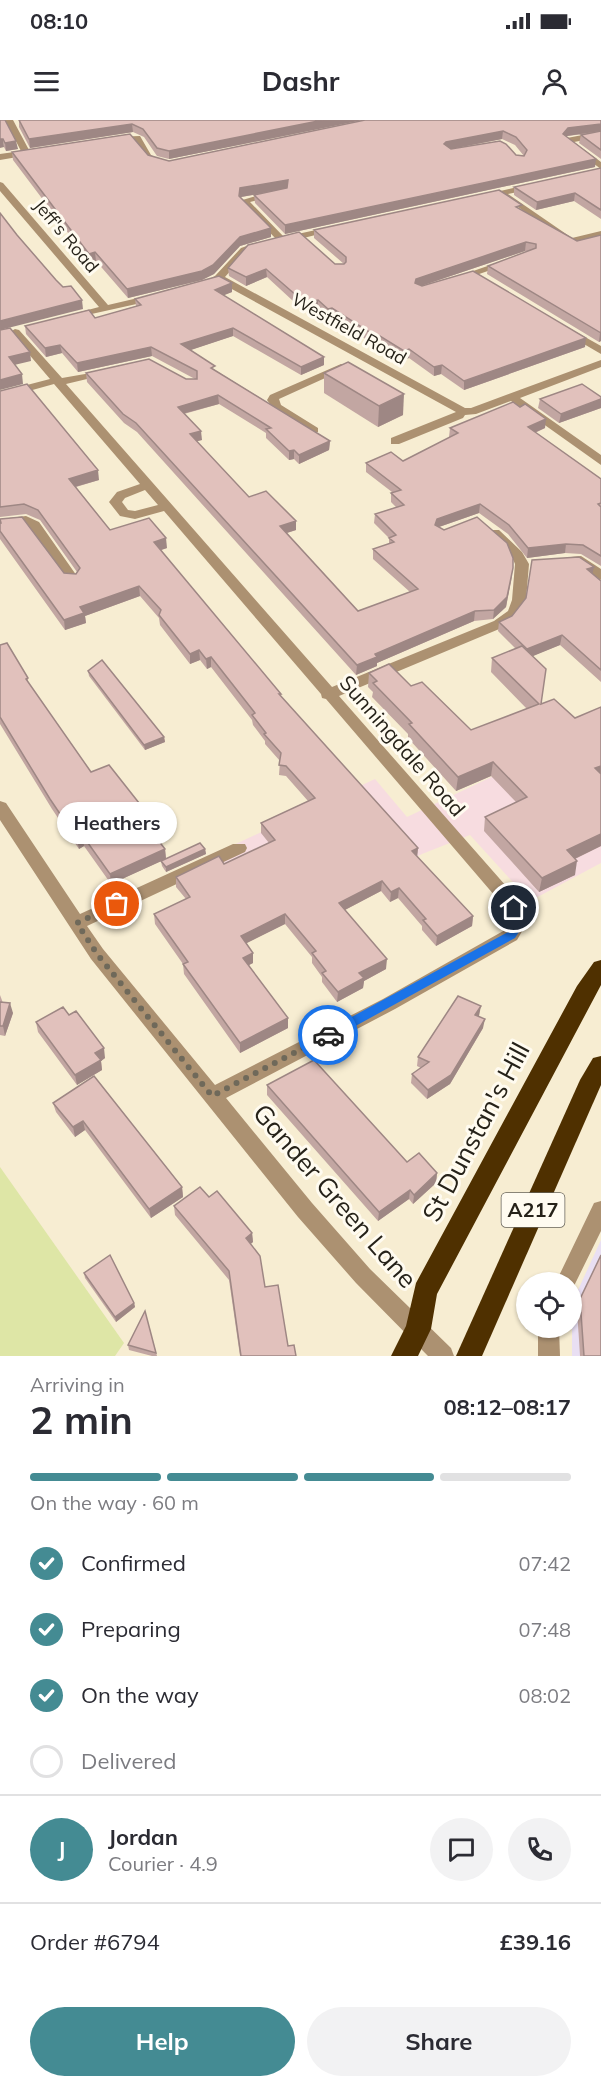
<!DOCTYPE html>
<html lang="en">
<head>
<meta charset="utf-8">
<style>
  body { margin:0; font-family:Mulish,sans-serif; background:#f2f2f3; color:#2b2b33; height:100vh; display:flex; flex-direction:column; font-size:22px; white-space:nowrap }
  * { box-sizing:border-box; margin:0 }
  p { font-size:20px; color:#7c7c81 }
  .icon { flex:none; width:33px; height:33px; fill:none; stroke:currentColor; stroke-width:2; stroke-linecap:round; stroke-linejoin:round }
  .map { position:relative; height:1236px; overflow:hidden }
  .panel { display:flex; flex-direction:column; background:#fff; flex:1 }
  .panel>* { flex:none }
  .fabs { position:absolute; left:516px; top:1152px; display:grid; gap:12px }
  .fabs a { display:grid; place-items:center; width:66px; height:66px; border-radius:50%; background:#fff; box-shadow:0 2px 4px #0004; font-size:30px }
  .pin { position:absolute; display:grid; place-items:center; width:51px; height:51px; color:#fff; margin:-26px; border:3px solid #fff; border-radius:50%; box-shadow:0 2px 6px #0007 }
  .courier { position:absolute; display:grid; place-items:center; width:60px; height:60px; margin:-30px; border:4px solid #1a73e8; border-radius:50%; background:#fff; color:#222; box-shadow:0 2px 8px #0007 }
  .bubble { position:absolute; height:42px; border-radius:21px; background:#fff; box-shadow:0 2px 4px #0004; font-size:20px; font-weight:700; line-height:42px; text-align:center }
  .head em { font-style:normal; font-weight:700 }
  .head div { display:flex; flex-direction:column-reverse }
  .head { display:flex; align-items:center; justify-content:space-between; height:102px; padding:0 30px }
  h1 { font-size:39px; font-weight:700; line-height:45px }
  .bar { display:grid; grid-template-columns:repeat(4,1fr); gap:9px 6px; align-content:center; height:72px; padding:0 30px }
  .bar i { height:8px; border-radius:4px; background:#e1e1e2 }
  .bar .on { background:#448b93 }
  .bar p { grid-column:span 4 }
  .line { display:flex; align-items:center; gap:15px; padding:0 30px; border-top:2px solid #e1e1e2 }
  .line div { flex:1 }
  .round { display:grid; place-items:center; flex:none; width:63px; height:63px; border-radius:32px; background:#f2f2f3 }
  ol { padding:0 30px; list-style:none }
  li { display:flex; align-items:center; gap:18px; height:66px }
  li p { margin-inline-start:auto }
  li .icon { padding:6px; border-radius:50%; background:#448b93; color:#fff; stroke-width:4 }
  li:last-child { color:#7c7c81 }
  li i { width:33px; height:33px; border:3px solid #e1e1e2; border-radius:50% }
  .button { display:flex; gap:12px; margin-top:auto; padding:12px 30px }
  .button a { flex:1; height:69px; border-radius:36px; background:#448b93; color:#fff; font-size:24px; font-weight:700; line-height:69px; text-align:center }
  .button a+a { background:#f2f2f3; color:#2b2b33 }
  .status { display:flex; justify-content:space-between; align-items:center; height:42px; padding:0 30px; background:#fff; direction:ltr }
  .status svg { height:16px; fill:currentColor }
  header { display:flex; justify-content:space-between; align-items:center; height:78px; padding:0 30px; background:#fff; font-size:27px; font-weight:700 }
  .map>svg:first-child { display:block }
  .commercial { fill:#e9dff3 }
  .industrial { fill:#f7dce0 }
  .green { fill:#dee6a6 }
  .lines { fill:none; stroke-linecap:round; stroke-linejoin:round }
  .minor { fill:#ac9171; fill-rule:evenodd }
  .highway { fill:#4f3000; fill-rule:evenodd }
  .wall { fill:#c2a6a2; fill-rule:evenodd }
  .shaded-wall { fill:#9e8784 }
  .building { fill:#e1c1bc; stroke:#9e8784; stroke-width:1.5; fill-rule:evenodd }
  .route { fill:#1a73e8 }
  .done { stroke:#6f695a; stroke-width:6; stroke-dasharray:0 10.8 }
  .labels { text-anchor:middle; stroke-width:6; stroke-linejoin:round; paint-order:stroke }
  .far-street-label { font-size:18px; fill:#262219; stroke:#fffbf0 }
  .shield { fill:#fffbf0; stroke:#67635a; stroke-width:1.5 }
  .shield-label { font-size:20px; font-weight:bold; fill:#262219 }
  .street-label { font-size:21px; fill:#262219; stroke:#fffbf0 }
  .near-street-label { font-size:26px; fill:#262219; stroke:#fffbf0 }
</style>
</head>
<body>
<div class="status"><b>08:10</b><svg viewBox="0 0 49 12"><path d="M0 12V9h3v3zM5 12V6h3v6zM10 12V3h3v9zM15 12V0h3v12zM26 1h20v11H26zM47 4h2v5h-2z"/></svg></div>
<header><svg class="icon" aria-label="menu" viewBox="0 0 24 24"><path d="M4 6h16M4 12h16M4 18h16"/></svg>Dashr<svg class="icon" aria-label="person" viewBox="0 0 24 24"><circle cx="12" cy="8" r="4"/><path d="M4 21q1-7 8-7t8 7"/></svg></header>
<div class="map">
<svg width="601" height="1236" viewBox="0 0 601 1236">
  <rect width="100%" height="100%" fill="#f7edd2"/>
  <!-- commercial -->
  <path class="commercial" d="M601,1120V1236H572V1183Z"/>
  <!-- industrial -->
  <path class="industrial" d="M555,627L601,669V743L530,781L470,715L422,734L271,811L212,735L375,659L407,697Z"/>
  <!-- green -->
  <path class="green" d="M0,1047L124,1223L115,1236H0Z"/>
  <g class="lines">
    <!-- minor -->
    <g class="minor">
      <path d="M5,0H13L29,30H35V34L0,40V34L21,31Z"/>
      <path d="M598,12L601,13V17L574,22L601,42V49L564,22L567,18Z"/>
      <path d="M140,16L151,35L161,41V45C146,45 140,33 134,21L112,23L108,20L112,17Z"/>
      <path d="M0,62L3,63L108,185L155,174L159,175V179L69,199V195L99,187L0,71Z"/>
      <path d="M534,63L537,64V68L508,74L572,118L601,111V117L567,123L502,75L484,79L479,76Z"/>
      <path d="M273,71L276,72V76L250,82L284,117L334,106L339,109L284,123L279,122L239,81Z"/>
      <path d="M258,122L266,124L247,132L225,157L465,288H471L601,240V247L520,278L601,335V345L511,281L476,294L465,295L463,298L399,324H391V318L456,292L219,162L201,169L196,166L215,156L241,128Z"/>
      <path d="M502,141L511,143L462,160L453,158Z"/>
      <path d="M569,208L601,226V234L565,213V209Z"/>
      <path d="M15,209L19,210L62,258L108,250V254L66,264L332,567L494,501L508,491L512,480L515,444L512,437L489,416L488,413L489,410H499L522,432L529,444L526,480L521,493L504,507L339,576L520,782L528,801L517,820L395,889L226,978L312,1083L370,1149L451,1228L454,1236H428L356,1163L298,1097L91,839L0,700V681L6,683L80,794L233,724H245L247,728L245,732L87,806L103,829L215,965L383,879L505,810L511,800L507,790L326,579L322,578L321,574L164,391L135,399L120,396L109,382L117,372L140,364L54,264L0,279V272L50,259L10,212ZM145,370L158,385L135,391L128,390L122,382L125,378Z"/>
      <path d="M341,244L345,245V249L279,279L281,285L318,308V312C305,315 274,291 267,280L270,275Z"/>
      <path d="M26,396L39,402L79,459L77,462H67L29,408L24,404L0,407V399Z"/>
      <path d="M581,436L601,449V460L569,440L571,437Z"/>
      <path d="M601,1081V1111L572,1170V1162H556L594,1083Z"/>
      <path d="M538,1208H559L560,1236H538Z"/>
    </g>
    <!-- highway -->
    <g class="highway">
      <path d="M601,840V865L437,1174L431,1209L418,1236H391L406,1206L416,1163L577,866L594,842Z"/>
      <path d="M601,936V965L482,1236H456L580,960L593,938Z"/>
    </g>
  </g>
  <!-- wall -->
  <g class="wall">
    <path d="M0,0L18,29L6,31L4,27Z"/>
    <path d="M19,0H363L169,39L157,36L144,17L133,12L30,28L19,7Z"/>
    <path d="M601,0V39L579,23L581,15L600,12L567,16L566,17L595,47L285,114L255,83L254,75L270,72L241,77L271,117L240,126L214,154L202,160L128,178L96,141L90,142L13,40L12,32L148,35L169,41ZM502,19L515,25L524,36L451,29Z"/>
    <path d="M601,48V99L574,81L536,90L514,75V67Z"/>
    <path d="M521,90L577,121L601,115V221L599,222L487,154L488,146L528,131H525L421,166L585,227L464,270L441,254L434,256L409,238L403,240L380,225L376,226L332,197L328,198L318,189L305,192L267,157L246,166L229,156L228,148L335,144H344L314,118V110Z"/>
    <path d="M232,163V172L223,175L324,237V245L301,255L233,216L190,230L215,250L330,321L329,330L299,344L294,339L289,340L266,318V313L219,284L184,294L202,320L196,321L249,377L296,410L287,413L358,491L410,472L373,439V429L389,424V418L374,403L375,394L396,387L391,382V373L392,372L366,352V343L403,341L450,317H449L450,308H545L535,313L601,359V446L581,434L565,433L527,438L508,414L479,393L439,407L512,457L506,487L493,499L474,501L377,543V546L356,555L137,312L124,303L87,262L86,253L186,259H195L152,236L78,252L62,233L46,237L26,214L25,206L95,198L136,186L135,179Z"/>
    <path d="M324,253L403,295L378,307L324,273Z"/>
    <path d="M0,271L99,360L76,367L110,410L167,428L161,430L281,577L418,728L417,736L473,796L472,806L436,826L422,810V806L398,778L390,782L381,771L345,790L386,849L364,861L363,868L337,882L322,862V857L312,843V837L285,804L246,823L253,843L249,845L288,908L240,933L184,854L183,844L155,804L154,794L186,779L176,767V757L224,744L269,723L261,713V703L308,681L286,656L279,655L280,641L265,624V621L253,605L252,600L211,547L207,549L200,540L190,544L160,505L159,498L140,476L85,496L86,503L65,510L0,419V399L64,453L76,454L77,452L40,400L26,394L0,397Z"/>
    <path d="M601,277V288L559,303L538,288L540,279Z"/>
    <path d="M592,454L601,461V562L560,525L532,536L541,584L601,726L575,739V755L539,772L484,711L485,697L516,682L491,656L456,671L408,618V614L372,577L373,572L368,567L369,553L411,566L471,610L527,589L491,552L492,538L516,529L498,511L499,502L512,496Z"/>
    <path d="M0,525L28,558V563L91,652L155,713L154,715L165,729L166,739L205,729L206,734L166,752L162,746L161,741L111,764L84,726L79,729L52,689L0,604Z"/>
    <path d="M88,551L164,617L165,622L145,630L89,556Z"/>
    <path d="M0,875L3,883L13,893L5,916L0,915Z"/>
    <path d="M69,895L105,938L101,941L102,950L77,965L38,912L36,902Z"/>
    <path d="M479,896L483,908L450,964L427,979L411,963L412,954L421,948L417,946L418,937Z"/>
    <path d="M94,956L182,1067L183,1077L151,1098L85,1010L75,1017L56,992L53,983Z"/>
    <path d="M267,965L407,1042L437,1053L436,1063L413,1084L409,1079L378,1101L267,975Z"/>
    <path d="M209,1077L252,1113L253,1122L250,1124L265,1167L288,1226L296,1236H240L229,1160L175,1095L174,1086Z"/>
    <path d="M84,1153L134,1183L135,1187L116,1202L85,1158Z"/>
    <path d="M580,1179L601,1236H580L577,1189Z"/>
    <path d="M145,1191L157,1236H152L129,1230L128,1225Z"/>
  </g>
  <!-- shaded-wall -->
  <g class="shaded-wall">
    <path d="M323,0H363L169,39V31Z"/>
    <path d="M132,4L133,12L30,28L29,19Z"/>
    <path d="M601,4V11L567,16L562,22L563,14L568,8Z"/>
    <path d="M503,11L502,19L446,30L444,24L446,22Z"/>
    <path d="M0,19H3L4,27L0,28Z"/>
    <path d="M16,21L18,29L6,31L5,23Z"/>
    <path d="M596,39L595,47L285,114V105Z"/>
    <path d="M288,60V68L241,77L239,85L240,68Z"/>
    <path d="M575,73L574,81L536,90L537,82Z"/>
    <path d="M271,108V117L240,126L214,154L202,160L128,178L127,169L240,117Z"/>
    <path d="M526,122L525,131L415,168L416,159Z"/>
    <path d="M95,132L96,141L90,142L89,134Z"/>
    <path d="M266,149L267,157L246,166V157Z"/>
    <path d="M232,163V172L215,179V170Z"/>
    <path d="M82,180L83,189L0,210V201Z"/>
    <path d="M318,180V189L305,192V183Z"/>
    <path d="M332,188V197L328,198V189Z"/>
    <path d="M233,208V216L182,233L181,224Z"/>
    <path d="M600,213H601V221L599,222Z"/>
    <path d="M380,216V225L376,226L377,217Z"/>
    <path d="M586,218L585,227L464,270V261Z"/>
    <path d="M60,225L62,233L46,237L45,228Z"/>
    <path d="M151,227L152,236L78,252L77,243Z"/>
    <path d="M409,229V238L403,240L404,231Z"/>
    <path d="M30,232L31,241L10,246L9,237Z"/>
    <path d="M324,237V245L301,255V247Z"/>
    <path d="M442,245L441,254L434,256V247Z"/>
    <path d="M22,254L23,264L0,270V260Z"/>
    <path d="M404,274L403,295L378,307L379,286Z"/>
    <path d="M218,275L219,284L178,295V287Z"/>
    <path d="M601,279V288L559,303L561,294Z"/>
    <path d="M546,299L545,308L527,316L528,307Z"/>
    <path d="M201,311L202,320L190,323V314Z"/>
    <path d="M330,321L329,330L299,344V335Z"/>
    <path d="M294,330V339L289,340V331Z"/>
    <path d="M98,350L99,360L71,368L69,359Z"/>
    <path d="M480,384L479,393L436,408L435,405L437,399Z"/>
    <path d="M296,401V410L280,415V406Z"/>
    <path d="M166,418L167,428L155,432L154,422Z"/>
    <path d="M566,424L565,433L527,438L528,428Z"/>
    <path d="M594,447L592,456L587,449Z"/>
    <path d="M513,448L506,487L493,499L494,490Z"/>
    <path d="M139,466L140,476L85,496L86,503L65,510L64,500L80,487Z"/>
    <path d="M475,491L474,501L377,543V546L356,555L357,545L375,534Z"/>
    <path d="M562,515L560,525L526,539L527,529Z"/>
    <path d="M199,530L200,540L190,544V534Z"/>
    <path d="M211,537V547L207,549L206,539Z"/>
    <path d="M164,617L165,622L145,630L144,625Z"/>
    <path d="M493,642L491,656L456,671L458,657Z"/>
    <path d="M601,646V658L595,648Z"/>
    <path d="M154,702L155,713L152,721L151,711Z"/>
    <path d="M601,714V726L564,744L567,730Z"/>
    <path d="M83,716L84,726L79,729L77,719Z"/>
    <path d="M418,728L417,738L412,731Z"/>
    <path d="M165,729L166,739L111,764L110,754Z"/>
    <path d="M205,729L206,734L166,752V747Z"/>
    <path d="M577,741L575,755L539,772L542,758Z"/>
    <path d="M382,761L381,771L339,793V783Z"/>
    <path d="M399,768L398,778L390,782L391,772Z"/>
    <path d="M285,794V804L241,826V816Z"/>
    <path d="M473,796L472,806L436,826L437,816Z"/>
    <path d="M253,833V843L243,848V838Z"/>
    <path d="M387,839L386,849L364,861L363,868L337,882L338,872L359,853Z"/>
    <path d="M10,883L13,893L5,916L3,906Z"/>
    <path d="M481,886L479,896L474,904L475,895Z"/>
    <path d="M288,898V908L240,933V923Z"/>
    <path d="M485,899L483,908L450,964L427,979L428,970Z"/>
    <path d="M104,928L105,938L101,941L102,950L77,965L75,955L95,933Z"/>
    <path d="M83,1001L85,1010L75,1017L73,1007Z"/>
    <path d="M437,1053L436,1063L413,1084L414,1075Z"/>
    <path d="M182,1067L183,1077L151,1098L149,1089Z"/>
    <path d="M410,1070L409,1079L378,1101L379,1092Z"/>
    <path d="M252,1113L253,1122L246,1128V1118Z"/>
    <path d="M134,1183L135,1187L116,1202L115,1197Z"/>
  </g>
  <!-- building -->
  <g class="building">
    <path d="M0,0H5L16,21L5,23L3,19H0Z"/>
    <path d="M19,0H323L169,31L157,28L143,9L132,4L29,19Z"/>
    <path d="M365,0H601V4L568,8L563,14L596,39L285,105L254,75L287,68L288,60L240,68L239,76L271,108L240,117L213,145L202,151L127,169L95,132L89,134L12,32L130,14L148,35L169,41ZM503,11L516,17L527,30L524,36L516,35L506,24L500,21L451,29L444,24L446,22Z"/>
    <path d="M601,11V30L581,15Z"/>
    <path d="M601,48V90L575,73L537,82L514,67Z"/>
    <path d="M499,70L522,85L516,87L577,121L601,115V213L488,146L536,128V124L526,122L416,159L415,163L422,166L473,151L586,218L464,261L442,245L434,247L409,229L404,231L380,216L377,217L332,188L328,189L318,180L305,183L266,149L246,157L228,148L248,125L299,112L335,144H344L346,142V137L314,110Z"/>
    <path d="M0,93L17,115L56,160L63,167L71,166L82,180L0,201Z"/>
    <path d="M219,156L232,163L215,170L324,237L301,247L233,208L181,224L215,246L211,248L330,321L299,335L294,330L289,331L266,309L271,308L218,275L178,287L201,311L190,314L249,377L266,371L296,401L280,406L358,491L418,469L373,429L394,422L389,418L396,415L375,394L404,385L391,373L401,370L366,343L391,332L403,341L458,313L450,308L513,282L520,287L525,284L546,299L528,307L601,359V383L598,384L601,387V436L583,425L566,424L528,428L509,405L480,384L437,399L435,405L444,410L477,397L507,423L513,438V448L507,477L494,490L475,491L375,534L377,537L357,545L136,303L123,294L86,253L149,239L186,259H197V251L151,227L77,243L60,225L45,228L25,206L89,190L95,198L141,185L135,179Z"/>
    <path d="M10,208L30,232L9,237L22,254L0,260V210Z"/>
    <path d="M348,242L404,274L379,286L324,253Z"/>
    <path d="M27,264L98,350L69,359L110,410L149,398L166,418L154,422L281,574H279L418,728L412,731L473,796L437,816L423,800L426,799L399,768L391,772L382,761L339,783L387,839L359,853L364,858L338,872L322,853L326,851L312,833L316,831L285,794L241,816L253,833L243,838L288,898L240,923L183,844L188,842L154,794L190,777L176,757L219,736L224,744L275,720L261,703L315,678L286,646L279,645L281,633L264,614L266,613L252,595L255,593L211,537L206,539L199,530L190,534L159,495L161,490L139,466L80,487L84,493L64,500L0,411V403H1L0,399L22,397L64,453L76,454L80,448L38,390L24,384L0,387V271Z"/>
    <path d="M582,264L601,277V279L561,294L540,279Z"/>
    <path d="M579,437L594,447L587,449L601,461V550L562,515L527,529L499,502L512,496L526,478L532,440Z"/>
    <path d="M7,523L28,558L26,559L91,652L109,645L154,702L151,711L165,729L110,754L83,716L77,719L50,679L0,597V525Z"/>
    <path d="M522,526L546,549L541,584L554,579L575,598L601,587V646L595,648L601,654V714L567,730L577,741L542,758L485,697L527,677L493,642L458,657L409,604L412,603L373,563L377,561L369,553L389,544L411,566L422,562L471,610L539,584L492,538Z"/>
    <path d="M102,540L164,617L144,625L88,551Z"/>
    <path d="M200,723L205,729L166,747L161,741Z"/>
    <path d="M458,876L481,886L475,895L485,899L451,955L428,970L412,954L429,942L418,937Z"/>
    <path d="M0,882L10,883L3,906H0Z"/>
    <path d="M63,887L69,895L76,891L104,928L95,933L101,940L75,955L36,902Z"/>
    <path d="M314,940L407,1042L419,1033L437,1053L414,1075L410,1070L379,1092L267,965Z"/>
    <path d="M94,956L182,1067L149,1089L83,1001L73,1007L53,983Z"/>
    <path d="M200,1067L209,1077L217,1071L252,1113L246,1118L260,1136L265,1167L278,1165L288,1226L294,1225L296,1236H241L229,1151L174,1086Z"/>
    <path d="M110,1135L134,1183L115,1197L84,1153Z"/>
    <path d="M601,1135V1236H584L580,1179Z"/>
    <path d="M145,1191L156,1233L128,1225Z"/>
  </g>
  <!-- route -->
  <path class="route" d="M514,783L517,784L526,801L515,818L332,919H324V912L508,812L514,801L508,788Z"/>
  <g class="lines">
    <!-- done -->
    <path class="done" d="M117,784L77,803L97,834L212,976L328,915"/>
  </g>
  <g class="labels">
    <!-- far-street labels -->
    <g class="far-street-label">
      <text transform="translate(66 116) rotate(50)" y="6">Jeff's Road</text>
      <text transform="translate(349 209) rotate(29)" y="6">Westfield Road</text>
    </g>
    <!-- shield labels -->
    <rect class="shield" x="501.5" y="1073" width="63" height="34" rx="4.5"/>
    <g class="shield-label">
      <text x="533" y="1097">A217</text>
    </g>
    <!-- street labels -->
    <g class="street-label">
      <text transform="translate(402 626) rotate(49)" y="7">Sunningdale Road</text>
    </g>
    <!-- near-street labels -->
    <g class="near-street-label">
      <text transform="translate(476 1012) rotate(-62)" y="9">St Dunstan's Hill</text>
      <text transform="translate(335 1076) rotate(49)" y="9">Gander Green Lane</text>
    </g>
  </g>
</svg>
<div class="fabs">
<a><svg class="icon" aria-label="locate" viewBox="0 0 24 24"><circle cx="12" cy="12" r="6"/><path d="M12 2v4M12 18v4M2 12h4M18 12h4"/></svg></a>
</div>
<div class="pin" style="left:117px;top:784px;background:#ea580c"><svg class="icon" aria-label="bag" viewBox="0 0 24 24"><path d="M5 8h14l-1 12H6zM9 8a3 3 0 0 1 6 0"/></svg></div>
<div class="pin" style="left:514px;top:788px;background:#1f2937"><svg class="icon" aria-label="home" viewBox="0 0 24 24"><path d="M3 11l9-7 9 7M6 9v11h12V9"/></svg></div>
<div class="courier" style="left:328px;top:915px"><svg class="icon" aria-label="car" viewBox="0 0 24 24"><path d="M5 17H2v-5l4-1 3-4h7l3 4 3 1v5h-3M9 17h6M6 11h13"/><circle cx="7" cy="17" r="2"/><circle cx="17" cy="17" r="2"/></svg></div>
<div class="bubble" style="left:57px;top:682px;width:120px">Heathers</div>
</div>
<section class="panel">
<div class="head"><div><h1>2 min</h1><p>Arriving in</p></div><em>08:12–08:17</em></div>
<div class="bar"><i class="on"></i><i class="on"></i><i class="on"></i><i></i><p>On the way · 60 m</p></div>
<ol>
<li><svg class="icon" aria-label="check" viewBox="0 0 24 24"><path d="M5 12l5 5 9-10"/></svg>Confirmed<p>07:42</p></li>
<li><svg class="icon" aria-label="check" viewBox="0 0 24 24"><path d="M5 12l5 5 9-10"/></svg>Preparing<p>07:48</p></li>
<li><svg class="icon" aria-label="check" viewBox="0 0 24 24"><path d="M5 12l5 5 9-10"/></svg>On the way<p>08:02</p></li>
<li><i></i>Delivered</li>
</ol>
<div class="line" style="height:108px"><b class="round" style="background:#448b93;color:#fff">J</b><div><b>Jordan</b><p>Courier · 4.9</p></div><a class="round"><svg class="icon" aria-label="chat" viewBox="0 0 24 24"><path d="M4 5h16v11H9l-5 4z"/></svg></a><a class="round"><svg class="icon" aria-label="phone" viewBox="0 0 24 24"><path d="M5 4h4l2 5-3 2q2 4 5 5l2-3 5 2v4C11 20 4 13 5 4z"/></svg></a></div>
<div class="line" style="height:78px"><div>Order #6794</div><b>£39.16</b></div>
<div class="button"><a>Help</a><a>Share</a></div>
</section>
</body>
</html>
